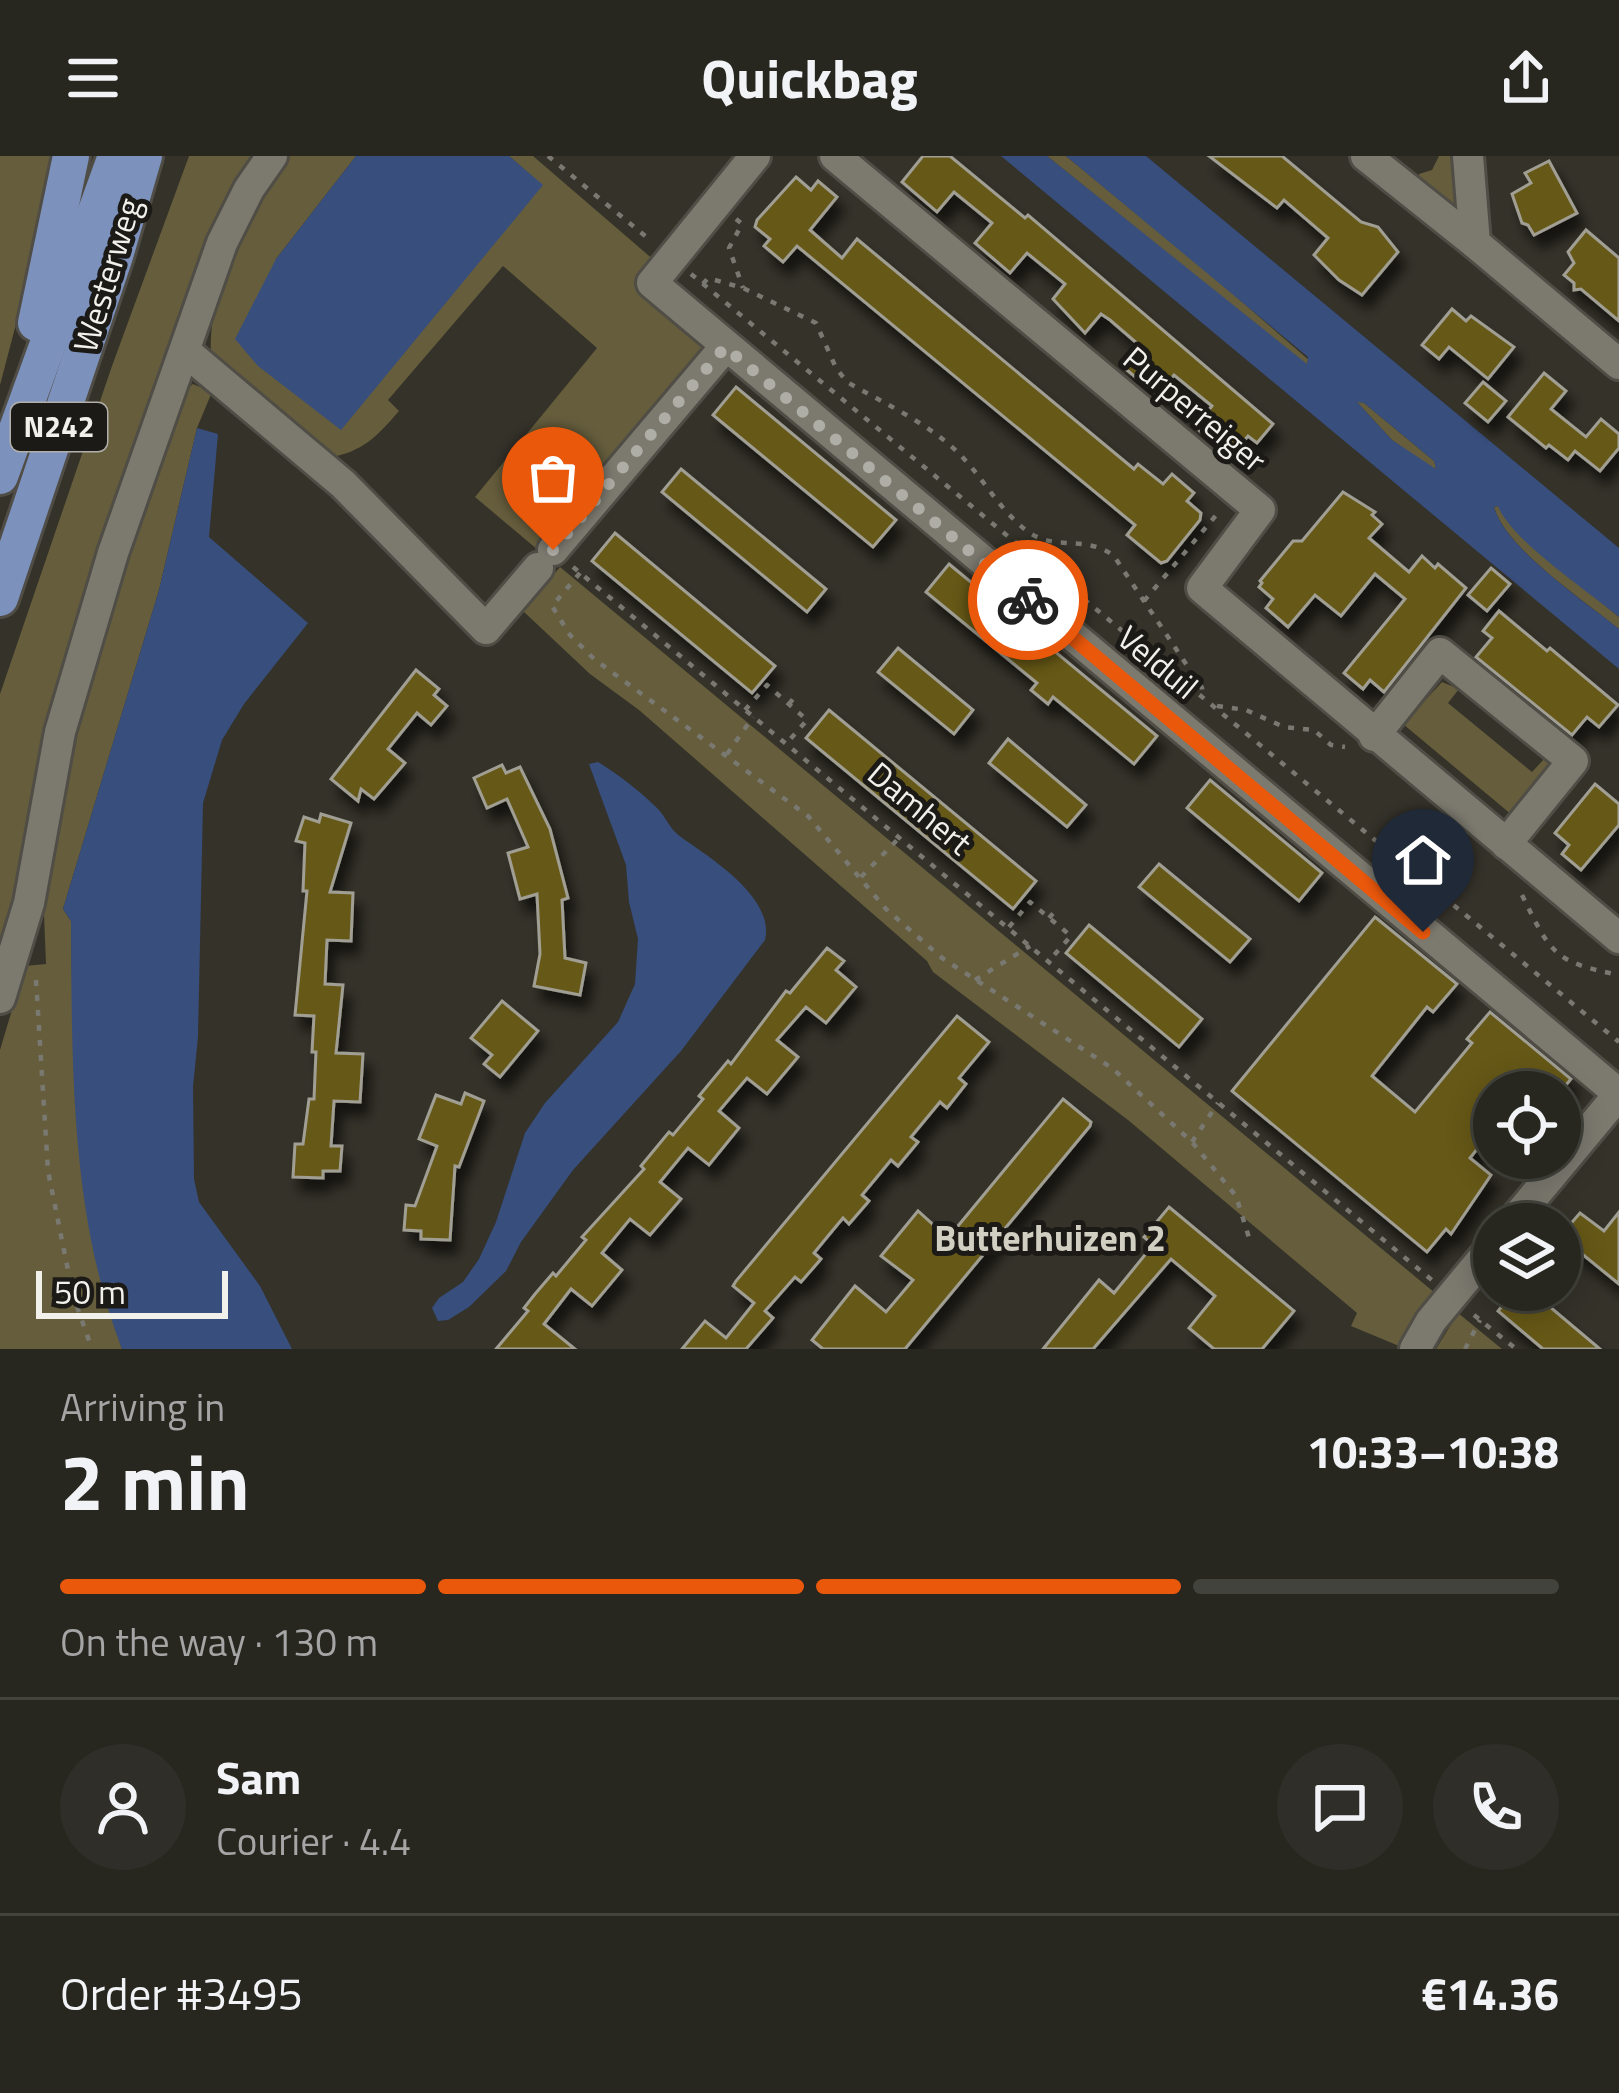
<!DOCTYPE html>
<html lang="en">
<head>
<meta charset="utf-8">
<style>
  body { margin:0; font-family:"Titillium Web",sans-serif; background:#2f2e28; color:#f1f3f6; height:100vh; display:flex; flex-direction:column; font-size:45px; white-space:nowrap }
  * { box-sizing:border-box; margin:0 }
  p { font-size:39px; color:#a4a5a4 }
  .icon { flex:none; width:66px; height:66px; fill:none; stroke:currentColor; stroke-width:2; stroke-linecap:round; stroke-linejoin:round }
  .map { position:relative; height:1193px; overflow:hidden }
  .panel { display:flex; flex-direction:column; background:#27261f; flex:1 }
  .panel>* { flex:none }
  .tools { position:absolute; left:1473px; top:915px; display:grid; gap:24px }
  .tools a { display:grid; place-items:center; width:108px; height:108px; border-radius:50%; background:#27261f; box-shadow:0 6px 30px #0003,0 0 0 3px #43433d; font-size:60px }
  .scale { position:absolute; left:36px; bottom:30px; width:192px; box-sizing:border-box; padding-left:12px; border:6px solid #f1f0ea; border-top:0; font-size:33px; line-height:42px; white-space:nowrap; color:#f1f0ea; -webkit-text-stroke:9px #1b1a16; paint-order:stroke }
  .pin { position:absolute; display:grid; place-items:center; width:102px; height:102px; color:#fff; margin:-123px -51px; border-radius:50% 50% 50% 0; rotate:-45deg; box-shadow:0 0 12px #0007 }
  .pin .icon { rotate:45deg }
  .courier { position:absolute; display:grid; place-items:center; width:120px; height:120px; margin:-60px; border:9px solid #ea580c; border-radius:50%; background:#fff; color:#222; box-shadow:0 3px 15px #0007 }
  .overview em { font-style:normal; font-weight:700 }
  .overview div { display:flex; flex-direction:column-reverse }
  .overview { display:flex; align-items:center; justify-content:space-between; height:204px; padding:0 60px }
  h1 { font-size:78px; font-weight:700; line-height:90px }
  .bar { display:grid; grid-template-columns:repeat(4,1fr); gap:18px 12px; align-content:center; height:144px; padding:0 60px }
  .bar i { height:15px; border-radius:9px; background:#43433d }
  .bar .current { background:#ea580c }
  .bar p { grid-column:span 4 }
  .line { display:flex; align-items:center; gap:30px; padding:0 60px; border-top:3px solid #43433d }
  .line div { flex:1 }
  .round { display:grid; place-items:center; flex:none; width:126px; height:126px; border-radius:63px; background:#2f2e28 }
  header { display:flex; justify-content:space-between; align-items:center; height:156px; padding:0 60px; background:#27261f; font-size:54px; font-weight:700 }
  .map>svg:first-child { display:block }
  .green { fill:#655d3c }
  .water { fill:#384e7d; fill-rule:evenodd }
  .building { fill:#665819; stroke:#a19f93; stroke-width:3; filter:url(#shadow) }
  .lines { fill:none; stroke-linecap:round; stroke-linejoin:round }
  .minor-casing { stroke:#4f4d45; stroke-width:36 }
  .major-casing { stroke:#4f4d45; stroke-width:42 }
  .path { stroke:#7a7971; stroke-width:4.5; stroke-dasharray:6 9; stroke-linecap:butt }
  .minor { stroke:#7c7a6f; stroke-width:30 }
  .major { stroke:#7c91bc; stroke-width:36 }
  .done { stroke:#afaea6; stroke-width:12; stroke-dasharray:0 21.6 }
  .route { stroke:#ea580c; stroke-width:15 }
  .labels { text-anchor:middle; stroke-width:10; stroke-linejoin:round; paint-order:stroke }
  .shield { fill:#1b1a16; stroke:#b1b0aa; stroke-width:3 }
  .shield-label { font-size:30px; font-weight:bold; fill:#f1f0ea }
  .street-label { font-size:33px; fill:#f1f0ea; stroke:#1b1a16 }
  .neighbourhood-label { font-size:36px; font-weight:bold; fill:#d1cec2; stroke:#1b1a16 }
</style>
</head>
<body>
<header><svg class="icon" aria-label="menu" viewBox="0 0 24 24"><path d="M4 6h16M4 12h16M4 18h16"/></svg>Quickbag<svg class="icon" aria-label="share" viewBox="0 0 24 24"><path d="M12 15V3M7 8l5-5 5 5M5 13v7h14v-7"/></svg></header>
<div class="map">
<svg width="1619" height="1193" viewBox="0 0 1619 1193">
  <defs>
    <filter id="shadow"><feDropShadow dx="7" dy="13" stdDeviation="6" flood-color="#0009"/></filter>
  </defs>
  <rect width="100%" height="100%" fill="#343229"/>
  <!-- green -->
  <g class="green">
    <path d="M0,0H55L51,35L0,229Z"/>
    <path d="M189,0H254L219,60L0,801V538L112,210Z"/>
    <path d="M289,0H356L276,103L542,29L509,0H533L655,105L636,131L706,192L538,394L475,341L597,192L503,110L388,244L399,255C380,277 366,293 337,300L211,197C207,135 250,48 289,0Z"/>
    <path d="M1047,0H1066L1217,124L1310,205L1307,208L1298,203Z"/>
    <path d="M1439,0H1450L1457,5L1459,41L1450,51L1420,34L1419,18L1432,14Z"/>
    <path d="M193,228L212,236L197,272L159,434L63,753L71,765C73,911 75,1053 122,1193H0V894L25,810L46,808L43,734L53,668L91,510L186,233Z"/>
    <path d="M1356,245L1364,247L1434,305L1436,312L1433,314L1392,284Z"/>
    <path d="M1498,350L1520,380L1619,461V473C1584,444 1506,393 1494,351Z"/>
    <path d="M560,411L1435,1137L1399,1190L1351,1170L1357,1157L1128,964L933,816L927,805L639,554L590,518L523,455Z"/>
    <path d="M1442,526L1459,533L1448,547L1532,616L1545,602L1548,605L1551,621L1518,664L1403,568Z"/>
    <path d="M1458,1157L1502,1193H1436Z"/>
  </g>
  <!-- water -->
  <g class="water">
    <path d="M356,0H509L543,29L341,274L258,210L235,183L276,103Z"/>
    <path d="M1001,0H1047L1307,208L1308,201L1066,0H1146L1619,392V461C1589,436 1511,384 1498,350L1494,351C1505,392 1585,446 1619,473V513ZM1357,246L1364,247L1434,305L1436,313L1392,284Z"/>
    <path d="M197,272L218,278L209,381L308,467L244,548L222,584L203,647L198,881L193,931L194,1023L199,1046L260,1130L292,1193H122C70,1058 72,908 71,765L63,753L159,434Z"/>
    <path d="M598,606C619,619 640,635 657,652C666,661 670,674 681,681C710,702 775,741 765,784L681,895L573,1014L521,1086L506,1115L469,1151L448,1164L438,1165L432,1152L439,1142L463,1126L479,1103L496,1066L525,977L545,947L618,866L635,828L638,783L629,746L626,709L589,608Z"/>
  </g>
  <!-- building -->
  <g class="building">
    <path d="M923,0H950L1025,62L1028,59L1273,268L1257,287L1248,280L1231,300L1195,271L1212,250L1174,219L1157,239L1122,210L1139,189L1110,164L1101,158L1085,177L1053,143L1065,128L1027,97L1010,117L975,87L992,67L954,36L937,56L902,26Z"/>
    <path d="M1209,0H1282L1361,66L1378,71L1398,96L1362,139L1339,124L1314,99L1328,82L1284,44L1277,52Z"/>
    <path d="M1549,5L1577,57L1534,79L1528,69L1522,67L1512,38L1531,27L1525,17Z"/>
    <path d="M796,21L811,34L818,25L837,41L810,74L842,102L857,83L1134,313L1138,308L1163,328L1172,318L1194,337L1187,345L1201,357L1200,364L1167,405L1161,407L1127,379L1135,369L797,90L783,106L764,90L770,83L755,71L757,64Z"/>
    <path d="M1586,74L1619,102V165L1581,133L1574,134V127L1564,119L1574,107L1568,96Z"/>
    <path d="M1452,153L1466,165L1471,160L1514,191L1488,223L1449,191L1439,203L1422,189Z"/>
    <path d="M1544,217L1566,235L1551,253L1586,281L1601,263L1619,278V292L1600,315L1575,295L1568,304L1549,289L1546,292L1508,261Z"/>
    <path d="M1483,226L1506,245L1488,266L1465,247Z"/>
    <path d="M736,231L896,364L873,391L713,259Z"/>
    <path d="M681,313L826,433L807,456L662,336Z"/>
    <path d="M1343,336L1375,356L1372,359L1382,368L1369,382L1409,416L1422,400L1435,412L1438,408L1466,432L1384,536L1370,524L1363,533L1344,517L1405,443L1375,418L1341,460L1315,439L1288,471L1266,452L1273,443L1259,431L1262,427L1260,425L1293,385H1302Z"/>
    <path d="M615,377L775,510L752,537L592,405Z"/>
    <path d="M949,408L1157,580L1134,608L1053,541L1048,548L1031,534L1037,527L926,436Z"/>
    <path d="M1491,412L1510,428L1487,455L1468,439Z"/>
    <path d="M1499,455L1547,495L1550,492L1618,549L1599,571L1587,561L1572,579L1476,501L1492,482L1483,475Z"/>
    <path d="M898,492L973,554L954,578L878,516Z"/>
    <path d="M416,514L439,533L434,539L447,550L431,569L417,557L388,593L405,607L374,643L361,633L358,645L331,623Z"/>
    <path d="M829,554L1036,725L1013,753L806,582Z"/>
    <path d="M1008,583L1086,649L1067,671L989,607Z"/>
    <path d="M502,609L506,617L520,611L550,673L568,742L562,744L565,802L586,807L580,839L534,830L540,798L537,738L520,743L508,697L528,691L507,643L487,652L474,622Z"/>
    <path d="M1210,624L1322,717L1299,745L1187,652Z"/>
    <path d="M1595,628L1619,648V669L1581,714L1562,698L1569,689L1555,677Z"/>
    <path d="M321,658L351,667L330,736L353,737L351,785L327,784L325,828L343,829L336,897L363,898L360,946L334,945L331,990H342L340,1015H323V1022L293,1021L295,988H303L309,943H314L316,896H312L314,860L295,859L307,735H303L305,687L296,685L304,661L319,666Z"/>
    <path d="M1159,708L1250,783L1230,806L1139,731Z"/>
    <path d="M1375,761L1457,828L1433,856L1427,851L1372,920L1415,956L1472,887L1467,883L1490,856L1571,923L1560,936H1530L1515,923L1504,936H1494V972L1470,1002L1491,1019L1451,1078L1446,1073L1427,1096L1232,935Z"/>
    <path d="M1089,769L1202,863L1179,891L1066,797Z"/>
    <path d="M827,792L844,805L836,814L856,831L826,867L806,851L777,884L798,901L767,938L747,922L719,955L739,972L709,1009L688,992L660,1026L681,1043L650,1079L630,1063L602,1097L622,1114L592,1150L571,1133L544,1168L575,1193H496L528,1155L524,1152L535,1138L553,1117L556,1120L586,1084L582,1081L644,1013L641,1010L669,976L673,979L703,943L699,940L728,905L731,908L786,835L790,837Z"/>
    <path d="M502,845L538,875L500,921L484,908L492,899L471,882Z"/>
    <path d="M957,860L989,886L959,922L966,928L947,952L940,946L911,981L918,986L898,1010L891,1004L877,1021L862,1039L869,1045L849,1068L843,1062L828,1080L814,1097L821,1103L801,1126L795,1121L765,1155L773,1162L746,1193H682L705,1165L726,1182L754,1147L733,1130L736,1125Z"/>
    <path d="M465,937L484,945L459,1011L455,1010L450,1084L421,1083V1075L404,1074L406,1049L415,1050L437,990L419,983L436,939L461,948Z"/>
    <path d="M1063,943L1091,966L1090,970L905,1193H823L812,1184L855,1130L886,1156L913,1124L881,1100L918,1055L948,1082Z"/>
    <path d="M1169,1051L1294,1155L1262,1193H1214L1189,1172L1215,1140L1171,1103L1093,1193H1043L1099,1124L1114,1137L1153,1089L1144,1081Z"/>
    <path d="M1619,1056V1128L1560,1080L1580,1057L1604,1075Z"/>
    <path d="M1515,1134H1530L1600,1193H1543L1498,1155Z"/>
  </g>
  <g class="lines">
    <defs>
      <g id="minor">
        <path d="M755,0L652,127L1619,938L1511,1068"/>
        <path d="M835,0L1260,354L1202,432L1619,782"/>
        <path d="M1366,0L1475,87"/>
        <path d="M1468,0L1475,87L1619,208"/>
        <path d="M185,195L343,328L486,473L538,412"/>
        <path d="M553,394L725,191"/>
        <path d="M1374,580L1440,497L1573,605L1506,688"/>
        <path d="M0,842L29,747L60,576L113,397L222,87L249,33L272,0"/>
        <path d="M1415,1193L1431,1165L1494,1089"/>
      </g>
      <g id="major">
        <path d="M36,167L71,0"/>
        <path d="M0,320L116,0"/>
        <path d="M0,442L115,100L144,0"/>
      </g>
    </defs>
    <!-- minor casing -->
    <use href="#minor" class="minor-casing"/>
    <!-- major casing -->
    <use href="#major" class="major-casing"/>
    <!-- path -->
    <g class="path">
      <path d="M548,0L650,84"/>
      <path d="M736,63L742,68L729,92L743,132"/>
      <path d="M691,118L1619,886"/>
      <path d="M703,128L708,122L743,132L816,167L836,212L847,226C885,248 935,270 965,304C987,328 1000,354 1027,375C1055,396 1085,378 1114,400L1202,532L1203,539"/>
      <path d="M573,411L1433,1125"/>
      <path d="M580,417L552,450L570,479L594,503L808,660L886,753L942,802L1112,912L1192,986L1236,1040L1250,1085"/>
      <path d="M1144,445L1218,357"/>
      <path d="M789,548L797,538"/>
      <path d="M1217,550L1246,554L1284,571L1314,574L1331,589L1345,591"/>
      <path d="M745,554L767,529L807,564L786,588"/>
      <path d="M727,598L753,561"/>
      <path d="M861,721L899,682"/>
      <path d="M1522,739C1551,798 1554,806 1619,819"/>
      <path d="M1049,762L1057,753"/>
      <path d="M1009,771L1030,746L1071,780L1048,806"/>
      <path d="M36,824L48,1015L73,1139L92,1193"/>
      <path d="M975,824L1030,790"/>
      <path d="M1192,986L1218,947"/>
      <path d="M1474,1159L1516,1193"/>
      <path d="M1465,1193L1480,1164"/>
    </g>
    <!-- minor -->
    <use href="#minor" class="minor"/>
    <!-- major -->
    <use href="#major" class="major"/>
  </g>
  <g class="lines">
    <!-- done -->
    <path class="done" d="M553,394L725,191L1028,444"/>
    <!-- route -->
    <path class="route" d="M1028,444L1423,776"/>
  </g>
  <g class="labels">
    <!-- shield labels -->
    <rect class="shield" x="11" y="247" width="96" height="48" rx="9"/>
    <g class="shield-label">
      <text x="59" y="281">N242</text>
    </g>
    <!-- street labels -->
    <g class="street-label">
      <text transform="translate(107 119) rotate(-73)" y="12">Westerweg</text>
      <text transform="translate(1195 253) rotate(40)" y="12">Purperreiger</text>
      <text transform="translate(1158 506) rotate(40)" y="12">Velduil</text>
      <text transform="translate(920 652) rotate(40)" y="12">Damhert</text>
    </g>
    <!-- neighbourhood labels -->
    <g class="neighbourhood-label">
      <text x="1050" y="1095">Butterhuizen 2</text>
    </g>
  </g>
</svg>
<div class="tools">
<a><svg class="icon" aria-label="locate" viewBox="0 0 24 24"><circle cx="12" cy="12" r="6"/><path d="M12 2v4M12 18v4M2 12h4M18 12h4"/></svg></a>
<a><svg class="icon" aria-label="layers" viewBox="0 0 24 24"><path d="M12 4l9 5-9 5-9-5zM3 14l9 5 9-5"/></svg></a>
</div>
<div class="scale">50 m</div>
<div class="pin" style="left:553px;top:394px;background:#ea580c"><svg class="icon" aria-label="bag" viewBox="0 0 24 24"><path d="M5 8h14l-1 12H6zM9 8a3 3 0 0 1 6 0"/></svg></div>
<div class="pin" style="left:1423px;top:776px;background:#1f2937"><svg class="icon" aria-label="home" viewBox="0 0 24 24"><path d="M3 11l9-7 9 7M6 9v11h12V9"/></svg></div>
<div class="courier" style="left:1028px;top:444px"><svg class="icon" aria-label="bike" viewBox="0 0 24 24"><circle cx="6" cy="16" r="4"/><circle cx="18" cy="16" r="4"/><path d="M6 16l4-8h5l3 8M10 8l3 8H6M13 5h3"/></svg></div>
</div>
<section class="panel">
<div class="overview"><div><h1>2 min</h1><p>Arriving in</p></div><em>10:33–10:38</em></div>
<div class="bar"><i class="current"></i><i class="current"></i><i class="current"></i><i></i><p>On the way · 130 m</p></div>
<div class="line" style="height:216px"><a class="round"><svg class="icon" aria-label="person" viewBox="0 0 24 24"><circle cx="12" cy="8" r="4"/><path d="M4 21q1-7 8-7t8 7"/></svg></a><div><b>Sam</b><p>Courier · 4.4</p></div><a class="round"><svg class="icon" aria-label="chat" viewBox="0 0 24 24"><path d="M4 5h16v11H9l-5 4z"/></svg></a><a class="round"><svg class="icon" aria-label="phone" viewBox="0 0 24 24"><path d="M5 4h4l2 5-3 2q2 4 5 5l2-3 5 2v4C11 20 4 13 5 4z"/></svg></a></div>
<div class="line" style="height:156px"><div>Order #3495</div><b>€14.36</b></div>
</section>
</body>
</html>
